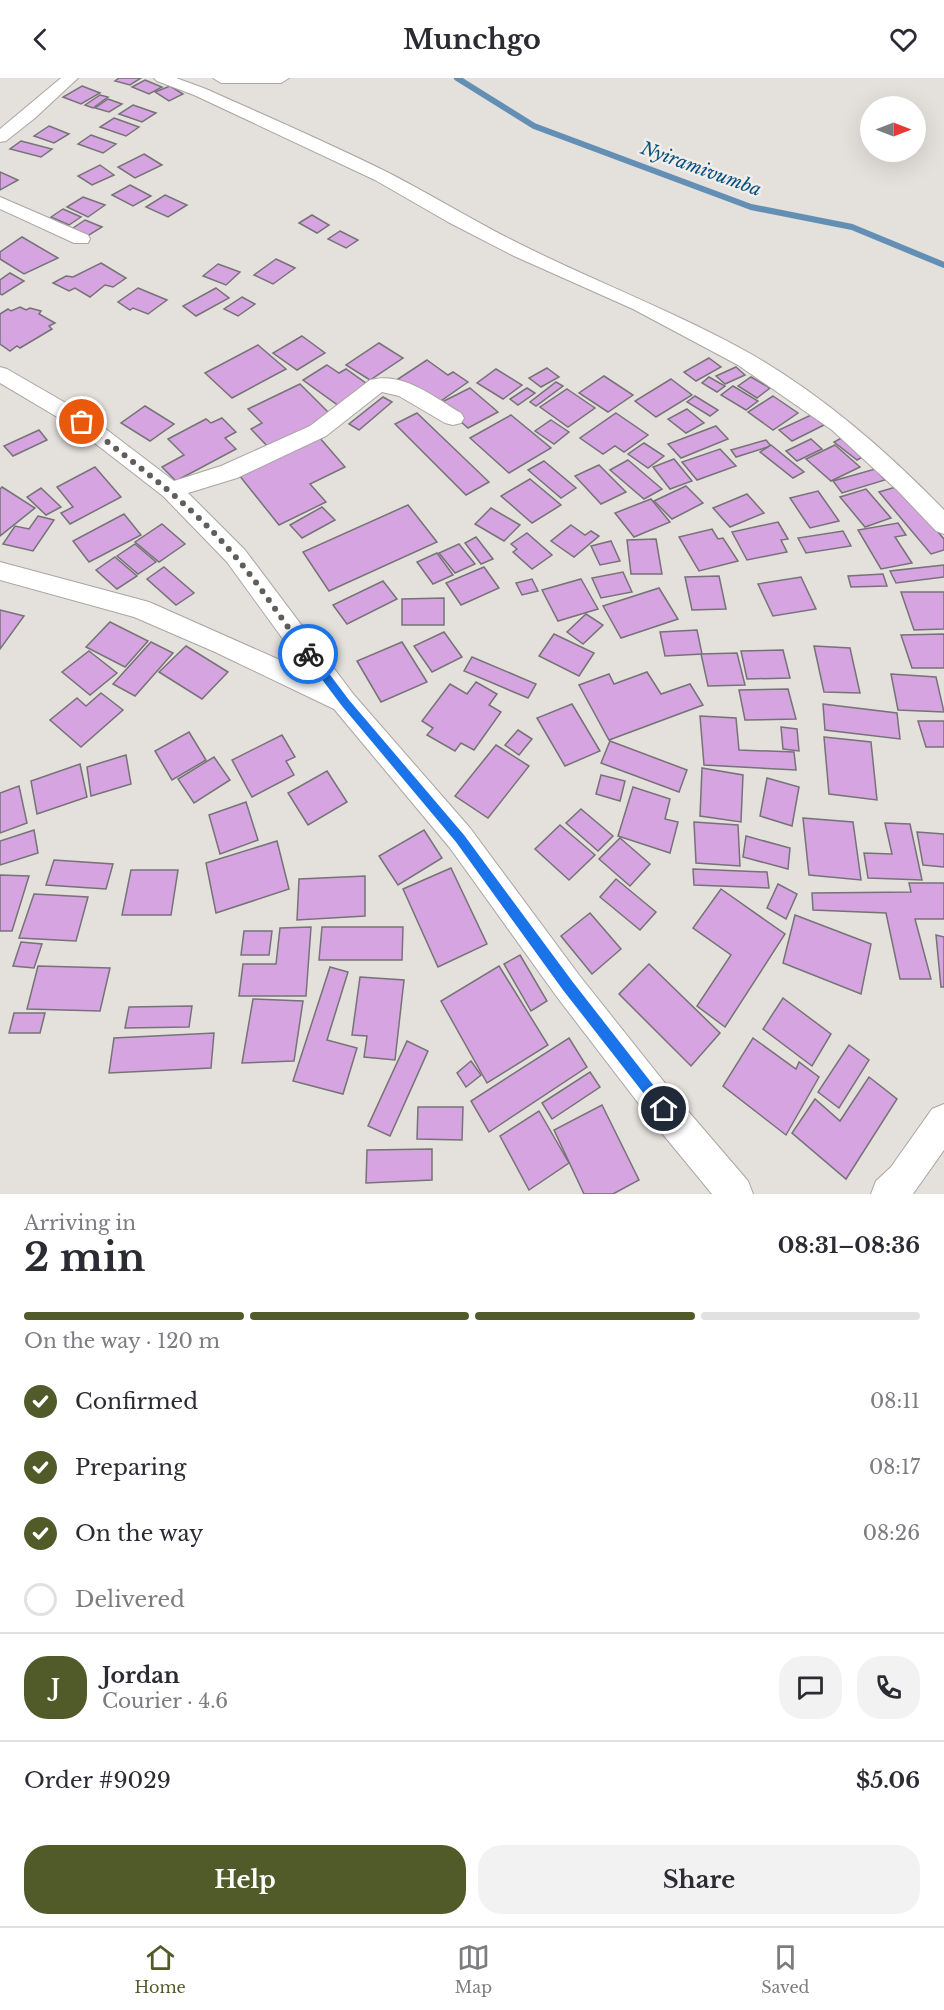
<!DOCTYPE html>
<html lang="en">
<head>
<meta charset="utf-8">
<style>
  body { margin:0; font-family:"Libre Baskerville",serif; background:#f2f2f3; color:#2b2b33; height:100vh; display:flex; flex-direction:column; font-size:22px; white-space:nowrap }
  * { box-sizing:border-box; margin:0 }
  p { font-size:20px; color:#7c7c81 }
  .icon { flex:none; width:33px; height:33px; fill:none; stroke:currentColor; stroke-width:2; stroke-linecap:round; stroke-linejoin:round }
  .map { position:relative; height:1116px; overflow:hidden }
  .sheet { display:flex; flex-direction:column; background:#fff; flex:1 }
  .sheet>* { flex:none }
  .needle { width:39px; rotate:90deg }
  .fabs { position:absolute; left:860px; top:18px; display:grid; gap:12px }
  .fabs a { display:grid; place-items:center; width:66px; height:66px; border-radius:50%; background:#fff; box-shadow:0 6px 24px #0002; font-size:30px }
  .pin { position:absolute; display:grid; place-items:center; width:51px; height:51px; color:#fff; margin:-26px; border:3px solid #fff; border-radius:50%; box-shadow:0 2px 6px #0007 }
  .courier { position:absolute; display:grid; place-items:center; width:60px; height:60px; margin:-30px; border:4px solid #1a73e8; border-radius:50%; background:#fff; color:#222; box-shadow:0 2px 8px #0007 }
  .overview em { font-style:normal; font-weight:700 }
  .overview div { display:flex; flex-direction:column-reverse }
  .overview { display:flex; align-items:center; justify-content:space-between; height:102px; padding:0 24px }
  h1 { font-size:39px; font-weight:700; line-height:45px }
  .bar { display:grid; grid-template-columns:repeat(4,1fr); gap:9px 6px; align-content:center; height:72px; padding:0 24px }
  .bar i { height:8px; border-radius:4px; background:#e1e1e2 }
  .bar .current { background:#515b2a }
  .bar p { grid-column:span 4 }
  .line { display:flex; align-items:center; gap:15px; padding:0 24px; border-top:2px solid #e1e1e2 }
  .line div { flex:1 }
  .round { display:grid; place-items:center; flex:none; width:63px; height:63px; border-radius:24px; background:#f2f2f3 }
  ol { padding:0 24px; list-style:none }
  li { display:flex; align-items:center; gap:18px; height:66px }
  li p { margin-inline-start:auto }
  li .icon { padding:6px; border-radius:50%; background:#515b2a; color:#fff; stroke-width:4 }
  li:last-child { color:#7c7c81 }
  li i { width:33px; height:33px; border:3px solid #e1e1e2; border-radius:50% }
  .button { display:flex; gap:12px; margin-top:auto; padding:12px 24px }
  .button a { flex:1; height:69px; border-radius:24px; background:#515b2a; color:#fff; font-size:24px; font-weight:700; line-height:69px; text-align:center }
  .button a+a { background:#f2f2f3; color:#2b2b33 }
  header { display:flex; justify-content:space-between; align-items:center; height:78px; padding:0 24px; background:#fff; font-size:27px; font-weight:700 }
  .tab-bar { display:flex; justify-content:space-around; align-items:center; height:84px; border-top:2px solid #e1e1e2; background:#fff; font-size:16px; color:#7c7c81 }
  .tab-bar a { display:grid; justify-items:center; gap:3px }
  .tab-bar .current { color:#515b2a }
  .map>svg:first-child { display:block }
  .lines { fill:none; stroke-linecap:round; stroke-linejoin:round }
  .stream { stroke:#638fb4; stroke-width:6 }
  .building { fill:#d5a4e1; stroke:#767377; stroke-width:1.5 }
  .street-casing { stroke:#a9a5a2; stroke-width:2 }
  .street { fill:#fff; fill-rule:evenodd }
  .route { fill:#1a73e8 }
  .done { stroke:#605d5b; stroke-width:6; stroke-dasharray:0 10.8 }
  .labels { text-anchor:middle; stroke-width:5; stroke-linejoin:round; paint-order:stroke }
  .far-water-label { font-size:18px; font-style:italic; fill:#055182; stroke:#f1ede9 }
</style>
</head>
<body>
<header><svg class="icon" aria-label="back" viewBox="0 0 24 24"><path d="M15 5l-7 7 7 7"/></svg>Munchgo<svg class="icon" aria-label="heart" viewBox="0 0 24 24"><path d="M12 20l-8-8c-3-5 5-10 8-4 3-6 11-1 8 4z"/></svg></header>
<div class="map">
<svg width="944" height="1116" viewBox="0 0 944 1116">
  <rect width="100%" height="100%" fill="#e4e0dc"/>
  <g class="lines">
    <!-- stream -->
    <path class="stream" d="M457,0L534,48L751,129L852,149L944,187"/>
  </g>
  <!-- building -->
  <g class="building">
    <path d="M119,0H141L130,7L115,3Z"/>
    <path d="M145,2L162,9L149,16L132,9Z"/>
    <path d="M82,8L100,15L81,26L63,19Z"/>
    <path d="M170,8L183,16L169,23L155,14Z"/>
    <path d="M100,17L108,19L93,30L85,27Z"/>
    <path d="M108,21L122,26L109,34L95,30Z"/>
    <path d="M133,27L156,35L142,44L119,36Z"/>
    <path d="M114,40L139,49L126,58L100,49Z"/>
    <path d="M49,48L69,56L54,65L34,58Z"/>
    <path d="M91,57L116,66L103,75L78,66Z"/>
    <path d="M21,63L52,71L41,79L10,71Z"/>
    <path d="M144,76L162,87L135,100L118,89Z"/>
    <path d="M100,87L114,97L92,107L78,98Z"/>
    <path d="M0,94L18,102L0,112Z"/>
    <path d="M130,107L151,118L133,128L112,117Z"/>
    <path d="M165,117L187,127L168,139L146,129Z"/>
    <path d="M83,119L105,127L88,139L67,129Z"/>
    <path d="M63,131L81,139L69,147L51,139Z"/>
    <path d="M312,137L329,147L317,155L299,145Z"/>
    <path d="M85,142L102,149L86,159L70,152Z"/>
    <path d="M340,153L358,162L346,170L328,161Z"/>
    <path d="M22,159L58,180L24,196L0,181V174Z"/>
    <path d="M276,181L295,190L273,206L254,197Z"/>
    <path d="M101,185L126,200L113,209L105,207L90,219L75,210L69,213L53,205L66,198L73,199Z"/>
    <path d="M218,186L240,194L226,207L203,198Z"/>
    <path d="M10,195L24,203L2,217L0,216V202Z"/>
    <path d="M138,210L167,222L148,236L133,230L130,232L118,224Z"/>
    <path d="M216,210L229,220L196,238L183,228Z"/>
    <path d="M242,219L255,226L238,238L224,231Z"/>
    <path d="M20,229L26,232L30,230L41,233L39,236L55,245L49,248L52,251L20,270L17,268L10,273L0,266V236L8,231L11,233Z"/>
    <path d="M302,258L325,275L297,292L273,275Z"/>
    <path d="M379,265L403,280L370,302L346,287Z"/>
    <path d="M258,267L286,291L232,320L205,295Z"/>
    <path d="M709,280L721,289L696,303L684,294Z"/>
    <path d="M427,282L448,297L453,294L468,304L435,327L398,301Z"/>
    <path d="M327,287L339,295L346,291L370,308L339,328L303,302Z"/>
    <path d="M736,289L745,297L725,306L716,298Z"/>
    <path d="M547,290L559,299L541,309L529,300Z"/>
    <path d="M496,291L522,307L503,321L477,305Z"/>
    <path d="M604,298L633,317L608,334L579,315Z"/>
    <path d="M709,299L725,308L717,314L702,305Z"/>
    <path d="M751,299L770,310L757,320L738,308Z"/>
    <path d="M671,301L692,317L656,339L635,323Z"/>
    <path d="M556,304L563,308L536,328L530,324Z"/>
    <path d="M300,306L333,339L270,371L251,351L262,345L248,331Z"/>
    <path d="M733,308L758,323L746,332L721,317Z"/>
    <path d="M470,310L498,334L468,350L440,325Z"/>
    <path d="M527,310L535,315L518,327L510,321Z"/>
    <path d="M567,311L595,330L568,349L540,329Z"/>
    <path d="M695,318L718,332L710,338L687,324Z"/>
    <path d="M773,318L798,335L773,352L748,334Z"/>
    <path d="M383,319L392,324L359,352L349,346Z"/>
    <path d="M145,328L174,346L150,363L121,345Z"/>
    <path d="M687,331L704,345L686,355L668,341Z"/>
    <path d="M417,335L489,404L466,417L395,346Z"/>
    <path d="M616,335L648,357L624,374L615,368L603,376L580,360Z"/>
    <path d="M511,337L551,370L509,395L470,360Z"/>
    <path d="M811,337L824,347L792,363L779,352Z"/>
    <path d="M222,340L236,354L225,360L236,371L176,403L162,389L184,377L168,361L206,341L211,345Z"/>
    <path d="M551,342L569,354L554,366L535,353Z"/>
    <path d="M716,348L728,361L681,380L668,366Z"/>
    <path d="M39,352L47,362L13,378L4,368Z"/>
    <path d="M845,358L868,376L857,382L834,364Z"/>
    <path d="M319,359L345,389L310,406L326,424L279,447L239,397Z"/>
    <path d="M811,361L822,371L797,383L786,373Z"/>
    <path d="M766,362L771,368L736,379L731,372Z"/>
    <path d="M644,365L664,378L648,390L628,376Z"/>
    <path d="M771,367L804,394L793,400L760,374Z"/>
    <path d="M835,367L860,389L831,403L806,381Z"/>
    <path d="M720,371L736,388L697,402L682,384Z"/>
    <path d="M674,381L692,403L670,411L653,389Z"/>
    <path d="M628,382L662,411L644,421L610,392Z"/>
    <path d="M544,383L576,410L561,420L528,392Z"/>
    <path d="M599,387L626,414L601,426L575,398Z"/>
    <path d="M95,389L121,419L70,446L61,435L73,429L57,409Z"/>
    <path d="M875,391L885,402L842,415L833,403Z"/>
    <path d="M530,401L561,427L532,445L501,418Z"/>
    <path d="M686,408L703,425L672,441L654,423Z"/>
    <path d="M899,408L944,461V472L931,476L879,414Z"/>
    <path d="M2,409L35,430L0,458V411Z"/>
    <path d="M41,410L61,429L46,437L27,419Z"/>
    <path d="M866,411L891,440L865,449L840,419Z"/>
    <path d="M818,413L839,443L810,450L790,420Z"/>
    <path d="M747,416L764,435L730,449L713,430Z"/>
    <path d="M651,421L670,444L634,459L615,435Z"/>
    <path d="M408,427L437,464L329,513L303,474Z"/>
    <path d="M322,429L335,442L302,460L290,447Z"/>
    <path d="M491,430L520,447L504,463L475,446Z"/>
    <path d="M124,436L141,457L89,484L73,463Z"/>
    <path d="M38,438L54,442L33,473L3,466L15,448L29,451Z"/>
    <path d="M778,444L788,461L781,462L787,474L747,482L732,454Z"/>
    <path d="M898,445L906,457L895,459L912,485L881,491L858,452Z"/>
    <path d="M162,446L185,466L159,484L135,464Z"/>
    <path d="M571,447L585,457L591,453L599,458L574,479L551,463Z"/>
    <path d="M712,451L718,461L723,460L738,483L699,493L679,459Z"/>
    <path d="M843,453L851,468L806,475L798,460Z"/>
    <path d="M527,455L552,477L532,491L513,474L517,471L511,466Z"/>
    <path d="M476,459L493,481L481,486L465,465Z"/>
    <path d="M656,461L662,496H631L627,462Z"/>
    <path d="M611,463L620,483L600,487L591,468Z"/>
    <path d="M135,466L156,484L138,496L117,478Z"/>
    <path d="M459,466L475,486L455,495L439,475Z"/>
    <path d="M437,475L453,497L433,506L417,484Z"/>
    <path d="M115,479L137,498L117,511L96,492Z"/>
    <path d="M944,487V499L896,505L890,493Z"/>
    <path d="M164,489L194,515L176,527L147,501Z"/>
    <path d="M484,489L499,510L461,527L446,505Z"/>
    <path d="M623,494L632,514L601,520L592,500Z"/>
    <path d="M883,496L887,508L851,509L848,498Z"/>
    <path d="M719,498L726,531L692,532L685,499Z"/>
    <path d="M801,499L816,531L773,538L758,506Z"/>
    <path d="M532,501L538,513L522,517L516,505Z"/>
    <path d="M581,501L598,531L558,543L542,512Z"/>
    <path d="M383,503L397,521L347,546L333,527Z"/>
    <path d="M659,510L678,541L621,560L603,528Z"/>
    <path d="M901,514H944V551L914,552Z"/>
    <path d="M444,520V547H402V521Z"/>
    <path d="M0,532L24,538L0,571Z"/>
    <path d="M586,536L603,547L583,566L567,554Z"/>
    <path d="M110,544L148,563L125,589L86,569Z"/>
    <path d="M697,552L702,576L665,578L660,554Z"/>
    <path d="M444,554L462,579L432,594L414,568Z"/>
    <path d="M554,556L594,575L579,598L539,578Z"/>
    <path d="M944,556V590H912L901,557Z"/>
    <path d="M151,564L173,575L135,618L113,606Z"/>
    <path d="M402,564L427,604L381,624L357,583Z"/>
    <path d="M186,568L228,594L202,621L159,594Z"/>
    <path d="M814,568L850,570L860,615L824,614Z"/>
    <path d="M783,572L790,600L747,601L741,573Z"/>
    <path d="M89,573L117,595L90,617L62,594Z"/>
    <path d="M737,575L745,607L708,608L701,576Z"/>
    <path d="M472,579L536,606L528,620L464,593Z"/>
    <path d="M647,594L661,616L690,606L703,627L609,662L579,607L609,596L614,606Z"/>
    <path d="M891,596L936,599L944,634L898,632Z"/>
    <path d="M476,604L497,616L489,627L501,634L474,672L461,665L455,673L427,657L433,650L422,643L450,606L467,616Z"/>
    <path d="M788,611L796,641L745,642L739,612Z"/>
    <path d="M101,615L123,632L81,669L50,642L77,620L86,628Z"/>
    <path d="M572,626L600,673L565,688L537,640Z"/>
    <path d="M823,626L897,635L900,661L825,652Z"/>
    <path d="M700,638L736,640L739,672L794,674L796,692L704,687Z"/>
    <path d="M918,643H944V669H926Z"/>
    <path d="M781,649L797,651L799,673L783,671Z"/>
    <path d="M518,652L532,661L519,677L505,667Z"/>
    <path d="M189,654L206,682L172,702L155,673Z"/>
    <path d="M282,657L295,679L286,683L294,697L252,719L232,682Z"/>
    <path d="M824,659L871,664L877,722L829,716Z"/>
    <path d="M610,663L687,692L679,714L601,685Z"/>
    <path d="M496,667L529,688L488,740L455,718Z"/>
    <path d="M126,677L131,706L91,718L87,689Z"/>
    <path d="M214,679L230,702L194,725L178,701Z"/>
    <path d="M80,686L87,719L37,736L31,703Z"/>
    <path d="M702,690L743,697L741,744L700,738Z"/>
    <path d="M327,693L347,724L308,747L288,715Z"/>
    <path d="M601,697L625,703L620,723L596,716Z"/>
    <path d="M767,700L799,709L792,748L760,738Z"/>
    <path d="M19,708L27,745L0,755V715Z"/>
    <path d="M633,709L670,721L665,741L678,744L670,775L618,758Z"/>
    <path d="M246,724L258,762L220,776L209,737Z"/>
    <path d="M581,731L613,758L598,773L566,745Z"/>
    <path d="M803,740L853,744L861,802L809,797Z"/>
    <path d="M694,744L738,747L740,788L696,785Z"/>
    <path d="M885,745L910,746L922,802L868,800L864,775L892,776Z"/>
    <path d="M560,747L595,777L569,802L535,771Z"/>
    <path d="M34,752L38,775L0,787V763Z"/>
    <path d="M424,752L442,780L398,807L379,778Z"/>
    <path d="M917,754L944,756V789L923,787Z"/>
    <path d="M746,758L790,770L788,791L743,779Z"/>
    <path d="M620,760L650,786L630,808L599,781Z"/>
    <path d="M277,763L289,811L216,835L206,785Z"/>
    <path d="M54,782L113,786L106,811L46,807Z"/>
    <path d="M451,790L487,866L438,889L403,811Z"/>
    <path d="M693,791L767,794L769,810L694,807Z"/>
    <path d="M131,792H178L171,837H122Z"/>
    <path d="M0,797L29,798L12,853H0Z"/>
    <path d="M365,798V838L297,842L299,801Z"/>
    <path d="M616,801L656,834L640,852L600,819Z"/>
    <path d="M909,805H944V841H915L931,901H900L886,835L813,832L812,815L911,814Z"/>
    <path d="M778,806L797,816L786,841L767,830Z"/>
    <path d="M721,811L785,856L725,949L697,928L731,877L693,850Z"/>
    <path d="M34,816L88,819L76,863L19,860Z"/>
    <path d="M590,835L621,871L592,896L561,858Z"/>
    <path d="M795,837L871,866L861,916L783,885Z"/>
    <path d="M311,849L306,918H239L243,886H276L280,850Z"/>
    <path d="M322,849H403L402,882H319Z"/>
    <path d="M244,853H272L269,877H241Z"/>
    <path d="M936,857L944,859V909H941Z"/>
    <path d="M21,864L42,866L34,890L13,888Z"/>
    <path d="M520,877L547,923L531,933L504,886Z"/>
    <path d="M649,886L720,955L691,988L619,916Z"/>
    <path d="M38,888L110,890L100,933L27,931Z"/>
    <path d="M499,888L548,967L487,1005L441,923Z"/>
    <path d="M330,889L348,894L327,962L357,970L343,1016L293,1003Z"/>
    <path d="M360,899L404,902L395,982L364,979L367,958L352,957Z"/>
    <path d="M783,920L831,956L812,988L763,951Z"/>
    <path d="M253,921L303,923L294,983L242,985Z"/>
    <path d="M192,928L189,949L125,950L129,929Z"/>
    <path d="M14,935H45L40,955H9Z"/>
    <path d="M214,955L211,990L109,995L114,960Z"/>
    <path d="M569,960L587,989L489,1054L471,1023Z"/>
    <path d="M753,960L796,991L799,984L819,999L786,1057L723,1008Z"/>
    <path d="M407,963L428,973L390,1058L368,1048Z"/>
    <path d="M849,967L869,982L839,1030L818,1014Z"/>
    <path d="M471,983L481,997L466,1009L457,995Z"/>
    <path d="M590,994L600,1009L552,1041L542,1025Z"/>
    <path d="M869,999L897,1021L846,1101L792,1055L815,1021L840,1043Z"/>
    <path d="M602,1027L639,1102L613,1116H584L554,1052Z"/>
    <path d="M418,1029H463L462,1062L417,1061Z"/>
    <path d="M539,1033L569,1085L529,1112L500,1058Z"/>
    <path d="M432,1071V1102L366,1105L367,1072Z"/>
  </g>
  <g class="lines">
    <defs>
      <g id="street">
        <path d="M61,0H78L35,40L6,63L0,64V51Z"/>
        <path d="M154,0H176L206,11C266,38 327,64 387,94C434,118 478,146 526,169C601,206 678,235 751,276C822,317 887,373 944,432V456L936,453L897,412L832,352L738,287L633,231L514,178L448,144L375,102L194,17L157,3Z"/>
        <path d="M213,0H289L281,5H221Z"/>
        <path d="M0,119L88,157L90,161L88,165H74L0,131Z"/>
        <path d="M0,289L7,291L90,339L174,403L221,388L310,348L370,302C403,293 434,319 461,335L464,340L461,345L453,347L445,345L399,318L382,314L326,358L237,400L188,415L245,472L354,617L470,750L579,897L676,1019L748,1103L753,1116H712L652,1043L557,919L450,770L334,631L215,574L134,539L0,502V484L149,524L307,594L227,484L163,418L74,349L0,305Z"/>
        <path d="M944,1026V1072L915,1113L913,1116H871L876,1103L891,1089L932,1031Z"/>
      </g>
    </defs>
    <!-- street casing -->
    <use href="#street" class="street-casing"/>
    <!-- street -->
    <use href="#street" class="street"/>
  </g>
  <!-- route -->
  <path class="route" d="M308,572L312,573L349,622L464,757L572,903L668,1026L670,1031L668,1035L664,1037L659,1035L563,912L456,764L342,628L305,579V573Z"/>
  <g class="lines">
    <!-- done -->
    <path class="done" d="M82,344C136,387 189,424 234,477C261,508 283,544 308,576"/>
  </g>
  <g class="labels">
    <!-- far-water labels -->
    <g class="far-water-label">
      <text transform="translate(701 91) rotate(20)" y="6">Nyiramivumba</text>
    </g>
  </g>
</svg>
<div class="fabs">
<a><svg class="needle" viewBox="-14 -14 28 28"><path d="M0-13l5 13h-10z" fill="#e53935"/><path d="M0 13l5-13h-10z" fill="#7c7c81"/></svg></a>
</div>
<div class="pin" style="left:82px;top:344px;background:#ea580c"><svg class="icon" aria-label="bag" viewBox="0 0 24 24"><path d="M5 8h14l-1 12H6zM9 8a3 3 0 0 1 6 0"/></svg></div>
<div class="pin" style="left:664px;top:1031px;background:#1f2937"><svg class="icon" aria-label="home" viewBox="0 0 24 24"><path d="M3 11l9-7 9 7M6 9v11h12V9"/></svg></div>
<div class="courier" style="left:308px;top:576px"><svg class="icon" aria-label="bike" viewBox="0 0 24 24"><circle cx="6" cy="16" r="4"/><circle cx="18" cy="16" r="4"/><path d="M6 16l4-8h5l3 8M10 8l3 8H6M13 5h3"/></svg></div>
</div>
<section class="sheet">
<div class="overview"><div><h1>2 min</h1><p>Arriving in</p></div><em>08:31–08:36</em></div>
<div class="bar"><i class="current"></i><i class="current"></i><i class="current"></i><i></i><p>On the way · 120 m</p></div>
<ol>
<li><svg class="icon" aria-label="check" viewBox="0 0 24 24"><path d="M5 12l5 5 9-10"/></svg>Confirmed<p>08:11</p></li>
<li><svg class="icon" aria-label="check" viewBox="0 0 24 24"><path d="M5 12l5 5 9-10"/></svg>Preparing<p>08:17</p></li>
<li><svg class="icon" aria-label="check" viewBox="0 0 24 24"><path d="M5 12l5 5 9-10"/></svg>On the way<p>08:26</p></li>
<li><i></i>Delivered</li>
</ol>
<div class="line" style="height:108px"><b class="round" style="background:#515b2a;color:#fff">J</b><div><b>Jordan</b><p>Courier · 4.6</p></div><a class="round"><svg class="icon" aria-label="chat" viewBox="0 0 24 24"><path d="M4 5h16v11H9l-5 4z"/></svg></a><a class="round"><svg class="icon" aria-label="phone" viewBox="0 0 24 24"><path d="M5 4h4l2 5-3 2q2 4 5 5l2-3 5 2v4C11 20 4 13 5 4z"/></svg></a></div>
<div class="line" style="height:78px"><div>Order #9029</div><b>$5.06</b></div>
<div class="button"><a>Help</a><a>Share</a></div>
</section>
<nav class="tab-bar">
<a class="current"><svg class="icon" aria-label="home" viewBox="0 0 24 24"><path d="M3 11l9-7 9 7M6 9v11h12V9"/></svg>Home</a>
<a><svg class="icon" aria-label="map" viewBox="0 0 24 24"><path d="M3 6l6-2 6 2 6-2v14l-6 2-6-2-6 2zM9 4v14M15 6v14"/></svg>Map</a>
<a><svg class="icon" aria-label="saved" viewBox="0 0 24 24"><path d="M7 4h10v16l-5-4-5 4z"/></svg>Saved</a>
</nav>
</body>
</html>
